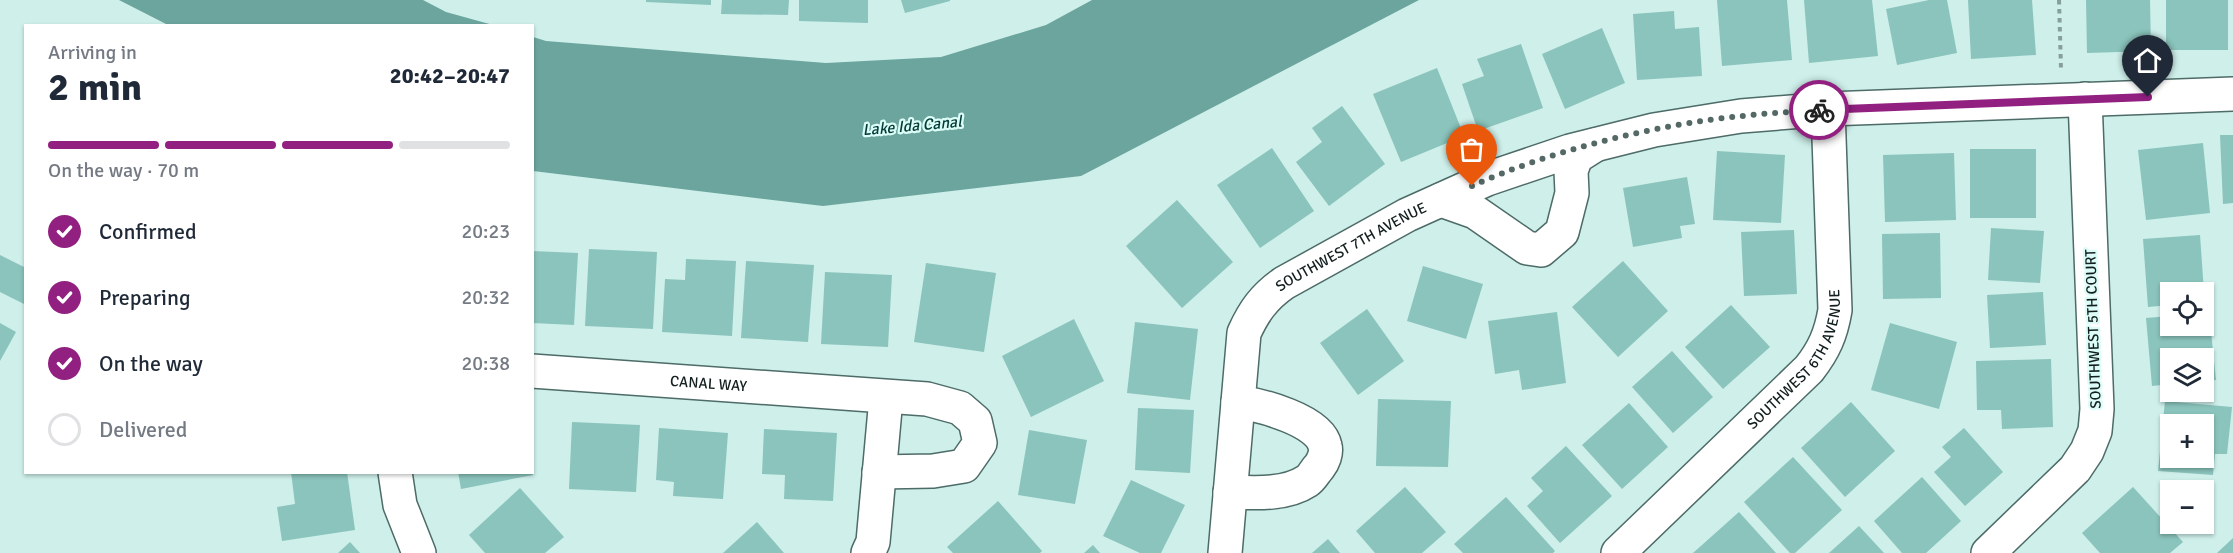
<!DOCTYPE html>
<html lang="en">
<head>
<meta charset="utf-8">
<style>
  body { margin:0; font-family:Signika,sans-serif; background:#f6f6f7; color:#1f2937; height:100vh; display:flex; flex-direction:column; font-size:22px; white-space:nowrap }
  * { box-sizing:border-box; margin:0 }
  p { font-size:20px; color:#747a83 }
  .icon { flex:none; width:33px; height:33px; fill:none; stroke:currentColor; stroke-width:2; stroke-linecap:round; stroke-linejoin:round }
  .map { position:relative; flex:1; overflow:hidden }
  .details { position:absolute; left:24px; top:24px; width:510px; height:450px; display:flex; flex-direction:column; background:#fff; border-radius:0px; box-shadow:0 2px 4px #0004 }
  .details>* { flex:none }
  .buttons { position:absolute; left:2160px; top:282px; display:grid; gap:12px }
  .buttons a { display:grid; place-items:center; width:54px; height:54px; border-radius:0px; background:#fff; box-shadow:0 2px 4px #0004; font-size:30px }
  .pin { position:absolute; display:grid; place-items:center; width:51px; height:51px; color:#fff; margin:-62px -26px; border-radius:50% 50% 50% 0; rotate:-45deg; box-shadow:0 0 6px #0007 }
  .pin .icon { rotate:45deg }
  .courier { position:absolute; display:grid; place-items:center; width:60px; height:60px; margin:-30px; border:4px solid #922080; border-radius:50%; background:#fff; color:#222; box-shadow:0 2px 8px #0007 }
  .head em { font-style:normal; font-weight:700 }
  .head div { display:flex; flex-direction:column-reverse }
  .head { display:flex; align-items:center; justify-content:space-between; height:102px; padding:0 24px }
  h1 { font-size:39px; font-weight:700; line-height:45px }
  .bar { display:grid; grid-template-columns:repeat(4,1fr); gap:9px 6px; align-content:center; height:72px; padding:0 24px }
  .bar i { height:8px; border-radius:4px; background:#e0e1e3 }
  .bar .active { background:#922080 }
  .bar p { grid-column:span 4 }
  ol { padding:0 24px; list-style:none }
  li { display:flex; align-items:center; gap:18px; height:66px }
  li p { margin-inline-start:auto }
  li .icon { padding:6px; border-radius:50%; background:#922080; color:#fff; stroke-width:4 }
  li:last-child { color:#747a83 }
  li i { width:33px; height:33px; border:3px solid #e0e1e3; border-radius:50% }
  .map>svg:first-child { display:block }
  .water { fill:#6ca59e }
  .building { fill:#8ac4bc; fill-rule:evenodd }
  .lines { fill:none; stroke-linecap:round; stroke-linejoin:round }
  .minor-casing { stroke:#4d6b67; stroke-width:36 }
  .path { stroke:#869f9c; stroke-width:4; stroke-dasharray:4.5 4.5; stroke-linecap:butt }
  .minor { stroke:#fff; stroke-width:33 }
  .done { stroke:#546865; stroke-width:6; stroke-dasharray:0 10.8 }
  .route { stroke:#922080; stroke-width:8 }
  .labels { text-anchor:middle; stroke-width:4.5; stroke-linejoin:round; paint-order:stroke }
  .street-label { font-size:15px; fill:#131f1e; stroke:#dbfcf7 }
  .water-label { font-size:16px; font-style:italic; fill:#023b36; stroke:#dbfcf7 }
</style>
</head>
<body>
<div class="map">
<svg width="2233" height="553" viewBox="0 0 2233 553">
  <rect width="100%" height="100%" fill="#ceefea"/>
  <!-- water -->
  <g class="water">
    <path d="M119,0H423L446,12L493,25H168Z"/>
    <path d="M1092,0H1419L1081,176L823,206L533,171V37L546,41L826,63L941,57L1046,25Z"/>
  </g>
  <!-- building -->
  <g class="building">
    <path d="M646,0H711V5L646,2Z"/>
    <path d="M722,0H789L788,15L721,14Z"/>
    <path d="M799,0H868V23L799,21Z"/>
    <path d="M901,0H950V1L905,13Z"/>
    <path d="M1717,0H1787L1792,60L1722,66Z"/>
    <path d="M1804,0H1872L1878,56L1809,63Z"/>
    <path d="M1929,0H1947L1957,53L1897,65L1886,9Z"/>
    <path d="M1968,0H2032L2036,55L1971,59Z"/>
    <path d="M2086,0H2150L2151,51L2087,53Z"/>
    <rect x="2166" y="0" width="62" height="50"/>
    <path d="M1674,11L1675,29L1699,27L1702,76L1637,80L1633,14Z"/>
    <path d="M1602,28L1625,83L1565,109L1542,54Z"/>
    <path d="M1521,44L1543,108L1478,131L1462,84L1484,76L1477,59Z"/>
    <path d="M1437,68L1464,136L1401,162L1373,94Z"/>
    <path d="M1342,106L1385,164L1329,206L1296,162L1322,142L1312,128Z"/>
    <path d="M2220,135H2233V203L2223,204Z"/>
    <path d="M2203,143L2210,213L2146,220L2138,150Z"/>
    <path d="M1272,148L1314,211L1260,248L1217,185Z"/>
    <rect x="1970" y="149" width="66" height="69"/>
    <path d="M1717,151L1785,155L1781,223L1713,220Z"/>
    <path d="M1954,153L1956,220L1885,222L1883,155Z"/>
    <path d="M1687,177L1695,224L1680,226L1682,238L1633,247L1623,188Z"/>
    <path d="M1177,200L1233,262L1182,308L1126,246Z"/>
    <path d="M1991,228L2044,231L2040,283L1988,280Z"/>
    <path d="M1794,230L1797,294L1744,296L1741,232Z"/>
    <path d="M1940,233L1941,298L1883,299L1882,234Z"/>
    <path d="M2200,235L2204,292H2170V305L2148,307L2143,239Z"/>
    <path d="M589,249L657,252L653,329L585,326Z"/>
    <path d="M532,251L578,253L574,325L532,323Z"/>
    <path d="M0,255L26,268V305L0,292Z"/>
    <path d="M686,259L736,261L732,336L662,332L665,279L685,280Z"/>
    <path d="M746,261L814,265L808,342L741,338Z"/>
    <path d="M1623,261L1668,311L1618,357L1572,307Z"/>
    <path d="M926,263L996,273L984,352L914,342Z"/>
    <path d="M1423,266L1483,284L1466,339L1407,321Z"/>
    <path d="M825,272L892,275L888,347L821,344Z"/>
    <path d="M2043,292L2046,345L1990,348L1987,295Z"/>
    <path d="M1731,305L1770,347L1723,389L1685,347Z"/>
    <path d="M1367,309L1404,361L1358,395L1320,343Z"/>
    <path d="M1557,312L1566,383L1522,390L1519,370L1495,374L1488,321Z"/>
    <path d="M2204,312H2209L2216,380L2204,381V358H2170V384L2152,386L2146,318L2170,316V326H2204Z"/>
    <path d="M1074,319L1104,381L1031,417L1002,356Z"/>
    <path d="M1135,322L1198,329L1190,400L1127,393Z"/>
    <path d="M0,323L16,332L0,361Z"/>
    <path d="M1890,323L1957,342L1939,409L1871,390Z"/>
    <path d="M1672,351L1713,397L1673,433L1632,387Z"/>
    <path d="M2051,359L2053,427L2002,429L2001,410H1977L1976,361Z"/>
    <path d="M1378,399L1451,401L1448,467L1376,466Z"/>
    <path d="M2165,401L2232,407L2227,454H2215L2213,475L2158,471ZM2170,424H2204V458H2170Z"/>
    <path d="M1851,402L1895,451L1845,497L1801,448Z"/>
    <path d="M1629,403L1668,447L1622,489L1582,445Z"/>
    <path d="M1138,408L1194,410L1190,473L1135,470Z"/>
    <path d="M572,422L640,425L636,492L569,489Z"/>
    <path d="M659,428L728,433L723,499L673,496L674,482L656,480Z"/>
    <path d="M1964,428L2003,472L1965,506L1934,472L1951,457L1942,447Z"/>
    <path d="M764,429L837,433L833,501L784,499L785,475L762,474Z"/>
    <path d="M1029,430L1087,440L1075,504L1018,495Z"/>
    <path d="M1566,446L1612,496L1560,543L1527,506L1543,491L1531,478Z"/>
    <path d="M1793,457L1842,510L1795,553H1790L1744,502Z"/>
    <path d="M291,472H347L355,530L282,541L277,507L295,504Z"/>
    <path d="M458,472H532L533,475L461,489Z"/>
    <path d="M1922,477L1961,521L1926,553H1902L1874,521Z"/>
    <path d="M1131,480L1185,505L1161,553H1140L1103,536Z"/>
    <path d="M1405,487L1446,532L1422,553H1375L1356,531Z"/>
    <path d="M2133,487L2183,542L2170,553H2100L2082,533Z"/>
    <path d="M520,488L564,537L545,553H485L469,535Z"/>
    <path d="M1506,497L1555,551L1553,553H1463L1454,544Z"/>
    <path d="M998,501L1042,551L1040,553H953L947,547Z"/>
    <path d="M1739,512L1776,553H1693Z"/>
    <path d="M757,522L784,553H723Z"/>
    <path d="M1859,526L1884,553H1829Z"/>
    <path d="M2233,538V553H2217Z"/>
    <path d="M1328,539L1340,553H1312Z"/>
    <path d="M350,542L360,553H338Z"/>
    <path d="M1093,545L1100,553H1084Z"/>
  </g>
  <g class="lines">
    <defs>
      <g id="minor">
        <path d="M1441,200L1475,212L1527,248L1541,250L1562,232L1572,193L1571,171L1576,157L1595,145"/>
        <path id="s1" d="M532,371L927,399L960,408L975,421L980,443L964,466L933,471L879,472"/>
        <path d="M395,472L400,505L419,553"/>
        <path d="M1230,492C1255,493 1286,495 1307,481C1312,478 1315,471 1319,467C1323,462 1327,453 1325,446C1320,420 1260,405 1238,402"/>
        <path d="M868,553L873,542L886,398"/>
        <path id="s2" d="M1225,553L1244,333C1254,311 1264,297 1284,283L1407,215L1487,179L1570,151L1654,130L1741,116L1828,109L2233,94"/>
        <path id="s3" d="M1618,553L1809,369C1824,350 1831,334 1835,310L1828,109"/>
        <path d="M1988,553L2075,469L2087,451L2095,431L2097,409L2085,99"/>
      </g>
    </defs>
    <!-- minor casing -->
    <use href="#minor" class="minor-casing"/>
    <!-- path -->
    <path class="path" d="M2059,0L2061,69"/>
    <!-- minor -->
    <use href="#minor" class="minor"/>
  </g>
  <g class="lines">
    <!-- done -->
    <path class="done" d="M1472,186C1552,150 1654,125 1742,116C1768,113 1794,112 1819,110"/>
    <!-- route -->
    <path class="route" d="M1819,110L2148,97"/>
  </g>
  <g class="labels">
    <!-- street labels -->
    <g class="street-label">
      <text dy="5" stroke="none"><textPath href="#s2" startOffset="362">SOUTHWEST 7TH AVENUE</textPath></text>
      <text transform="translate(2093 329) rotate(-92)" y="5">SOUTHWEST 5TH COURT</text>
      <text dy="5" stroke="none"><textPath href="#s3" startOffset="267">SOUTHWEST 6TH AVENUE</textPath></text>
      <text dy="5" stroke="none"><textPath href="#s1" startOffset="177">CANAL WAY</textPath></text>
    </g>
    <!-- water labels -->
    <g class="water-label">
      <text transform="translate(912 125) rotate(-5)" y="6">Lake Ida Canal</text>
    </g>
  </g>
</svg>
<div class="buttons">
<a><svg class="icon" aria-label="locate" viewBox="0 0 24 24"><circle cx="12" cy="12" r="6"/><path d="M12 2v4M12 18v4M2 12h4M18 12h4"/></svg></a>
<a><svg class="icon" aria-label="layers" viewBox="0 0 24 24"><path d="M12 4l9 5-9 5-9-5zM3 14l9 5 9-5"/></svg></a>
<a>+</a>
<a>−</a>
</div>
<div class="pin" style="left:1472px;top:186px;background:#ea580c"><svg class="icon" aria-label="bag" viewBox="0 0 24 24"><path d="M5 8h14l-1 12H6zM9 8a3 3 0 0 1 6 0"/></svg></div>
<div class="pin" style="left:2148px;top:97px;background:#1f2937"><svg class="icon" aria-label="home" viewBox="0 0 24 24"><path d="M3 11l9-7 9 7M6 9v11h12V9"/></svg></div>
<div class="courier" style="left:1819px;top:110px"><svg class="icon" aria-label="bike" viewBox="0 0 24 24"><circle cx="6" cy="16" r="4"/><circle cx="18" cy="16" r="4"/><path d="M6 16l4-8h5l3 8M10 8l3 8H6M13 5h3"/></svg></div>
<section class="details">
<div class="head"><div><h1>2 min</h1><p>Arriving in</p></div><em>20:42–20:47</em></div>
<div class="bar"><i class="active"></i><i class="active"></i><i class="active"></i><i></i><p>On the way · 70 m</p></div>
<ol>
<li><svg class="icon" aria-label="check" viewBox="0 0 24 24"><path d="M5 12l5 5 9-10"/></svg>Confirmed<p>20:23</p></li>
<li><svg class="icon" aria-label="check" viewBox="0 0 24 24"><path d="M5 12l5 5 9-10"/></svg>Preparing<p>20:32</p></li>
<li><svg class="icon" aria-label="check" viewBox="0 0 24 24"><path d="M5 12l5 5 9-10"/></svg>On the way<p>20:38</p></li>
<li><i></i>Delivered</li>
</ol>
</section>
</div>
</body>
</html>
